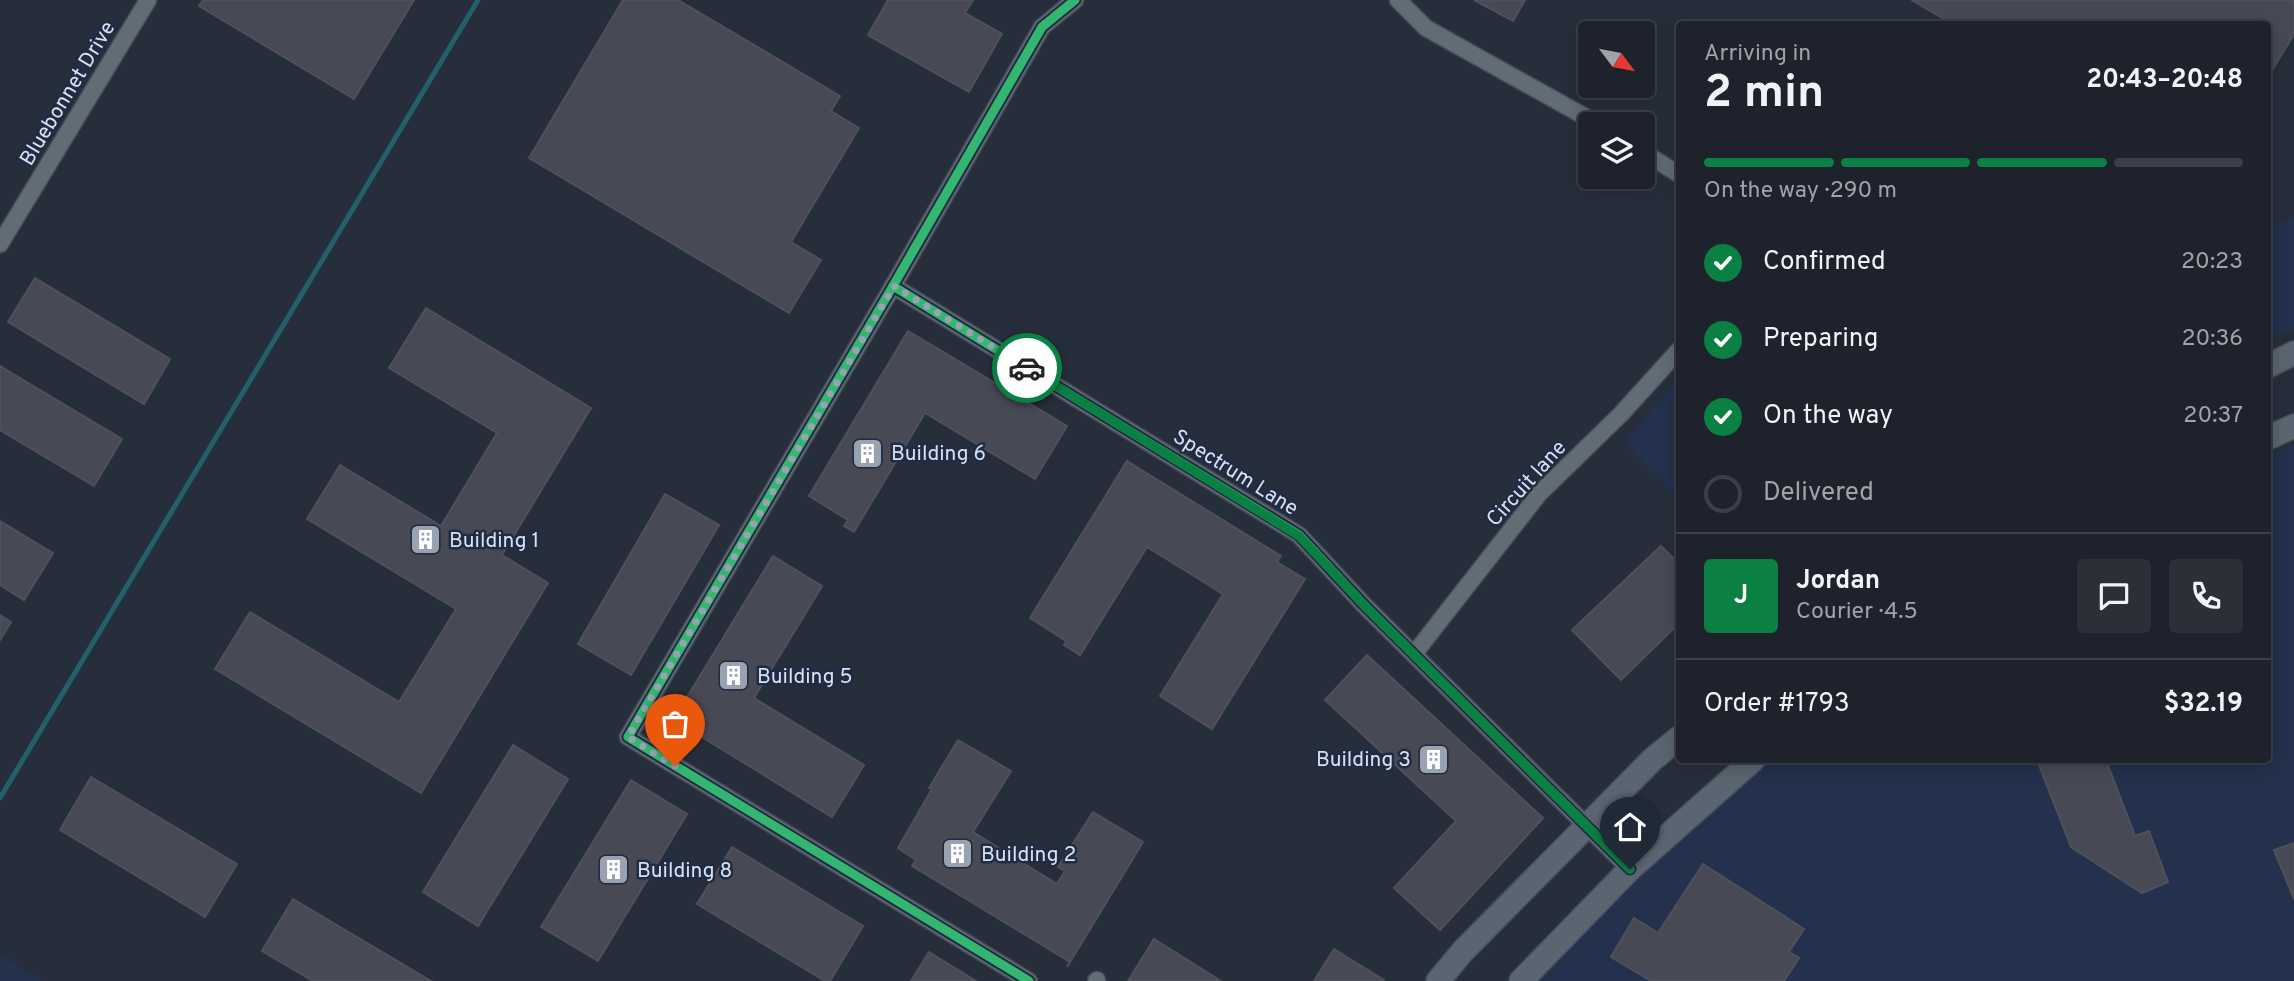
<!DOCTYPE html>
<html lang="en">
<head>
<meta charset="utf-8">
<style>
  body { margin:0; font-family:Overpass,sans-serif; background:#2a2f38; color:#f1f3f6; height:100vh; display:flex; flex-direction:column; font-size:26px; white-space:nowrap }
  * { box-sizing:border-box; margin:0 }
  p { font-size:23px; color:#a0a4a9 }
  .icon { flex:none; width:38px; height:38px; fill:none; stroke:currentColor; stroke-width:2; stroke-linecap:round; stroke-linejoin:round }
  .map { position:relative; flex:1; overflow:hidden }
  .sheet { position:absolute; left:1676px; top:21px; width:595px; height:742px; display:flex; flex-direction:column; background:#1d222c; border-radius:7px; box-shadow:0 4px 18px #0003,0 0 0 2px #3b3f48 }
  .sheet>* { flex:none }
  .needle { width:46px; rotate:122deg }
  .controls { position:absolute; left:1578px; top:21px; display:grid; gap:14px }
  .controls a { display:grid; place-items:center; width:77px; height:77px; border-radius:7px; background:#1d222c; box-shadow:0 4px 18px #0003,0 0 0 2px #3b3f48; font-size:35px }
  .pin { position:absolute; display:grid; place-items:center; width:60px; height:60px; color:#fff; margin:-72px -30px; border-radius:50% 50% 50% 0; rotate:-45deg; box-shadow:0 0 7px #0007 }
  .pin .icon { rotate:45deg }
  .courier { position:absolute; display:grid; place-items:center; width:70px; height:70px; margin:-35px; border:5px solid #0b8043; border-radius:50%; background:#fff; color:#222; box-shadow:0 2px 9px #0007 }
  .summary em { font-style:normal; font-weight:700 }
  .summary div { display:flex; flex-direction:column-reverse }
  .summary { display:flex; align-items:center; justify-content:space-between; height:119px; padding:0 28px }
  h1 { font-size:46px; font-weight:700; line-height:52px }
  .bar { display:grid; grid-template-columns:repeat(4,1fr); gap:10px 7px; align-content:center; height:84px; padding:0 28px }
  .bar i { height:9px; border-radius:5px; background:#3b3f48 }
  .bar .on { background:#0b8043 }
  .bar p { grid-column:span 4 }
  .line { display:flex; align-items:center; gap:18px; padding:0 28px; border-top:2px solid #3b3f48 }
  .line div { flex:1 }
  .round { display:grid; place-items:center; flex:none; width:74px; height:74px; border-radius:7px; background:#2a2f38 }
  ol { padding:0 28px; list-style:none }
  li { display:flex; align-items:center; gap:21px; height:77px }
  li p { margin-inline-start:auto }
  li .icon { padding:7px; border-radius:50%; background:#0b8043; color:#fff; stroke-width:4 }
  li:last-child { color:#a0a4a9 }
  li i { width:38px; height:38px; border:4px solid #3b3f48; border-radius:50% }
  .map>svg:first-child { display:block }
  .built { fill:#23314c }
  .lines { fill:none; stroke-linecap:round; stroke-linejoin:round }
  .stream { stroke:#226167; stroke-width:5 }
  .building { fill:#474954; stroke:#4e505b; stroke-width:2 }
  .minor-casing { stroke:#454b56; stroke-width:19 }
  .secondary-casing { stroke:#454b56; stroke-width:26 }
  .minor { stroke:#616c74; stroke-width:16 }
  .secondary { stroke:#596570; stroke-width:23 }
  .cycleway-casing { stroke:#1f2c43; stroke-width:13 }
  .cycleway { stroke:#33b770; stroke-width:9 }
  .done { stroke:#9aa2b1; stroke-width:7; stroke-dasharray:0 12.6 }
  .route { stroke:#0b8043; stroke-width:9 }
  .labels { text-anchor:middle; stroke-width:5; stroke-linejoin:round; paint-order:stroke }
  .street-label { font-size:21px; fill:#d8e1f0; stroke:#1f2c43 }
  .poi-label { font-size:21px; fill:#d8e1f0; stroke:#1f2c43; text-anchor:start }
</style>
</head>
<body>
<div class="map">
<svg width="2294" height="981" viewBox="0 0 2294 981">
  <rect width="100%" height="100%" fill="#272e3b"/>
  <!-- built -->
  <g class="built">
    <path d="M2294,217V329L2268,339V228Z"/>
    <path d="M1680,375V502L1625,442Z"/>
    <path d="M2294,444V981H1534L1727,792L1769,760H2268V456Z"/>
    <path d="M0,954L43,981H0Z"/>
  </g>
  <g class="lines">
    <!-- stream -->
    <path class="stream" d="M0,798L478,0"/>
  </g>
  <!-- building -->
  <g class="building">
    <path d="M203,0H414L354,99L199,6Z"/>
    <path d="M623,0H678L840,96L831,111L859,128L791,242L821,260L789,313L529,158Z"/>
    <path d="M888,0H973L965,13L1002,34L969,92L868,35Z"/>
    <path d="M1474,0H1525L1513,21Z"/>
    <path d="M1912,0H2294V34L2268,77V24H1952Z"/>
    <path d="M35,278L170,359L144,404L8,322Z"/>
    <path d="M426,308L591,408L502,555L548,583L421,793L215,669L250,612L399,702L456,609L307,519L340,465L441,526L497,433L389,368Z"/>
    <path d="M908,331L1067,426L1035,479L925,413L854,532L844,526L848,520L809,496Z"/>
    <path d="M0,366L122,439L94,486L0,430Z"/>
    <path d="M1127,461L1281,556L1277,562L1305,579L1212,729L1160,696L1223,594L1147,547L1080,655L1064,645L1066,641L1030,618Z"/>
    <path d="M665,494L719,525L631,675L578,644Z"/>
    <path d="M0,521L53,553L24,600L0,585Z"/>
    <path d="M1661,546L1680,565V622L1621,680L1572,630Z"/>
    <path d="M773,556L822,586L754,698L864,765L832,817L697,734L699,731L675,717Z"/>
    <path d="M0,615L11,622L0,640Z"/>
    <path d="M1367,655L1543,818L1440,930L1394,888L1456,821L1325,700Z"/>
    <path d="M958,740L1011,771L973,832L1057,884L1065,871L1058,867L1093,812L1143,842L1067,967L1070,962L912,866L916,860L898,848L932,789L929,788Z"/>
    <path d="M513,745L568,779L478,926L423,892Z"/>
    <path d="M2037,760H2106L2135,836L2149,831L2168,882L2142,893L2071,847Z"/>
    <path d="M91,777L237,864L205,917L60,830Z"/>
    <path d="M631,780L687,814L598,961L541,927Z"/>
    <path d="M2294,843V899L2274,850Z"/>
    <path d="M732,847L863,926L830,981H825L697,904Z"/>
    <path d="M1703,864L1804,929L1789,952L1799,958L1784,981H1651L1611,957L1634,918L1658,933Z"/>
    <path d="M293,899L431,981H313L262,951Z"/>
    <path d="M1154,939L1221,981H1128Z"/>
    <path d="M1334,949L1384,980V981H1314Z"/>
    <path d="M929,952L976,981H911Z"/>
  </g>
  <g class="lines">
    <defs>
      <g id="minor">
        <path d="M1398,0L1426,28L1598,124"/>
        <path d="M1643,152L1680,175"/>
        <path d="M0,244L148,0"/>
        <path d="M893,286L1299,535L1364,605L1630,869"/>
        <path d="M1414,654L1539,494L1621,414L1680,349"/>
        <path d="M1029,981L628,737L893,286L1042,27L1075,0"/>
        <path d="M1096,981L1097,980"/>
      </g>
      <g id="secondary">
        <path d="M2268,366L2294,353"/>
        <path d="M2268,438L2294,426"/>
        <path d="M1438,981L1463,951L1653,759L1680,737"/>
        <path d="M1521,981L1630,869L1753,760"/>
      </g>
    </defs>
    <!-- minor casing -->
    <use href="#minor" class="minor-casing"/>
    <!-- secondary casing -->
    <use href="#secondary" class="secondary-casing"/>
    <!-- minor -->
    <use href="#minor" class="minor"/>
    <!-- secondary -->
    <use href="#secondary" class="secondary"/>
    <defs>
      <g id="cycleway">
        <path d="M893,286L1299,535L1364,605L1630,869"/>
        <path d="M1029,981L628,737L893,286L1042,27L1075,0"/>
      </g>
    </defs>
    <!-- cycleway casing -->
    <use href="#cycleway" class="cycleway-casing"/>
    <!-- cycleway -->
    <use href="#cycleway" class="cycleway"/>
  </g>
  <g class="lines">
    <!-- done -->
    <path class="done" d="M675,766L628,737L894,286L1027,368"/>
    <!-- route -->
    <path class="route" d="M1027,368L1299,536L1364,605L1630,869"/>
  </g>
  <!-- icons -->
  <defs>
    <symbol id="building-square" viewBox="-11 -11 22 22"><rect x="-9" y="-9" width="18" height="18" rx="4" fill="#9aa2b1" stroke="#1f2c43"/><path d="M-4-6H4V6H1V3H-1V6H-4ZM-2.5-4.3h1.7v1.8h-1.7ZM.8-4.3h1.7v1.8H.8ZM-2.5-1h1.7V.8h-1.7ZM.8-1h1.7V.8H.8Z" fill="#fff"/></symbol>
  </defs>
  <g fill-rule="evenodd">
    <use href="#building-square" x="850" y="436" width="35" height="35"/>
    <use href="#building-square" x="408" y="522" width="35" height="35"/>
    <use href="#building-square" x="716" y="658" width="35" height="35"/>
    <use href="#building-square" x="1416" y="742" width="35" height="35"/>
    <use href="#building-square" x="940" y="836" width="35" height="35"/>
    <use href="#building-square" x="596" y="852" width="35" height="35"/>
  </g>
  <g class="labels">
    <!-- street labels -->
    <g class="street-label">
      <text transform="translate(67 93) rotate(-59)" y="7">Bluebonnet Drive</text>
      <text transform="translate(1236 472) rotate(32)" y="7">Spectrum Lane</text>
      <text transform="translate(1526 483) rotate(-48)" y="7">Circuit lane</text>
    </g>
    <!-- poi labels -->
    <g class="poi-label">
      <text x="891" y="460">Building 6</text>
      <text x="449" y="547">Building 1</text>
      <text x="757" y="683">Building 5</text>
      <text x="1411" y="766" text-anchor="end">Building 3</text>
      <text x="981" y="861">Building 2</text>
      <text x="637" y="877">Building 8</text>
    </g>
  </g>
</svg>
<div class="controls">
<a><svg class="needle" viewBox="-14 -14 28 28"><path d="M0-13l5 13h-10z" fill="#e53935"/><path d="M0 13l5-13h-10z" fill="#a0a4a9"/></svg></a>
<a><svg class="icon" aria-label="layers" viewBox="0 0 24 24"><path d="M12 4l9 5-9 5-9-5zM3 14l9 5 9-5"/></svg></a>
</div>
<div class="pin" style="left:675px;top:766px;background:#ea580c"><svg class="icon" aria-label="bag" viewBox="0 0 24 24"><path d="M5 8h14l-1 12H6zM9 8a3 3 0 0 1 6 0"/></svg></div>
<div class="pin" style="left:1630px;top:869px;background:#1f2937"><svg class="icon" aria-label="home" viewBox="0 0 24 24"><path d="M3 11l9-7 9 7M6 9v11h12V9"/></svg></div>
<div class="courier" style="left:1027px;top:368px"><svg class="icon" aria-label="car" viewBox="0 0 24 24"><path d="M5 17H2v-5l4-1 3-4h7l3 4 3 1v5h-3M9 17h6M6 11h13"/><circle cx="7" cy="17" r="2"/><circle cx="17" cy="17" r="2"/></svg></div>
<section class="sheet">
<div class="summary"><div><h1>2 min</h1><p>Arriving in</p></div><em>20:43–20:48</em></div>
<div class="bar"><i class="on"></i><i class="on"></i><i class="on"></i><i></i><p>On the way · 290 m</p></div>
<ol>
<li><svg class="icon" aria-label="check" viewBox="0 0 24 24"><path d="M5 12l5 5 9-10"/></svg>Confirmed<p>20:23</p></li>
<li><svg class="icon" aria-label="check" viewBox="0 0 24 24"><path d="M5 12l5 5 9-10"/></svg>Preparing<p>20:36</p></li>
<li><svg class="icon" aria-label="check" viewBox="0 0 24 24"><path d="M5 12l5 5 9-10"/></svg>On the way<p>20:37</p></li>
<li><i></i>Delivered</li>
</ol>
<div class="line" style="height:126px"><b class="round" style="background:#0b8043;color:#fff">J</b><div><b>Jordan</b><p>Courier · 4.5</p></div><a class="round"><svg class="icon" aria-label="chat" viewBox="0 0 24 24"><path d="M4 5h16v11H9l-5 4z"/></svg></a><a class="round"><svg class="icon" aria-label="phone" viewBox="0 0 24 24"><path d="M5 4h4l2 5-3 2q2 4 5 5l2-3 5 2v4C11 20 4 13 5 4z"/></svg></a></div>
<div class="line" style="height:91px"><div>Order #1793</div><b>$32.19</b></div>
</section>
</div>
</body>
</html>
